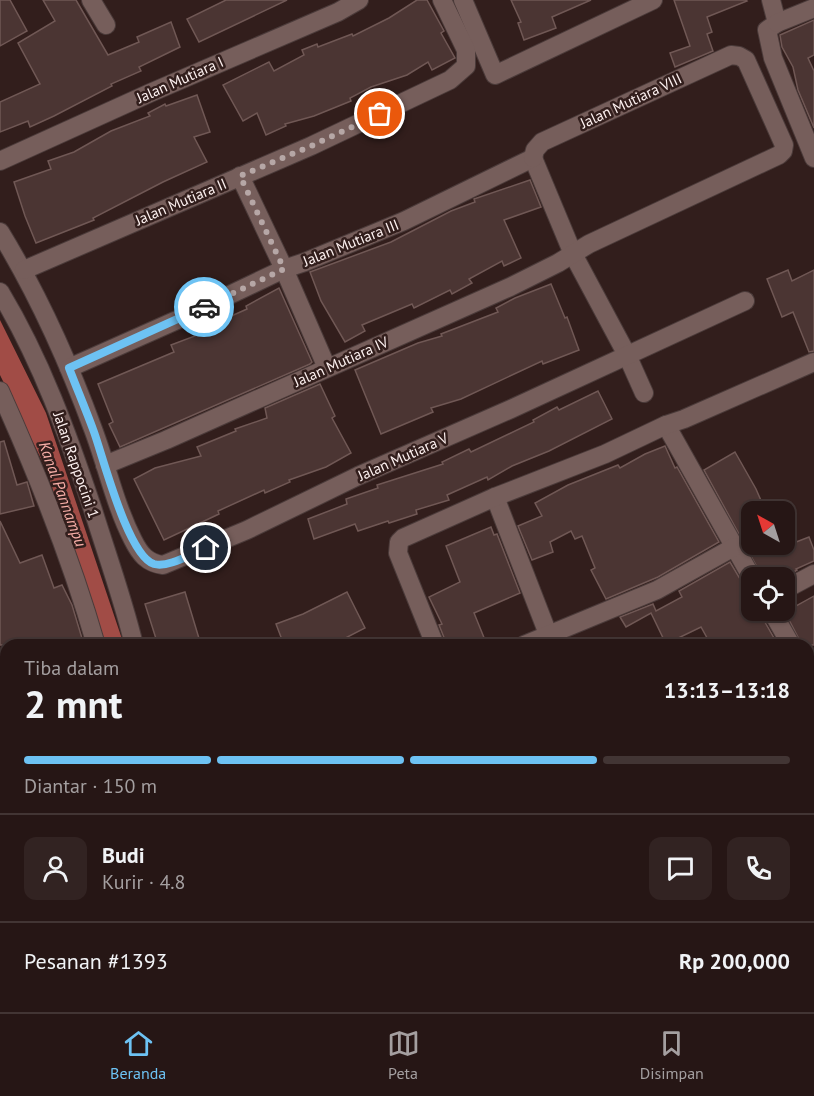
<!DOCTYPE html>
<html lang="id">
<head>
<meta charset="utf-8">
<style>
  body { margin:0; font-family:"PT Sans",sans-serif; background:#322322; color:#f1f3f6; height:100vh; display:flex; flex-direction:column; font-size:22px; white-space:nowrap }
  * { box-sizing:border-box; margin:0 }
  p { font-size:20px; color:#a49fa0 }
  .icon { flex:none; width:33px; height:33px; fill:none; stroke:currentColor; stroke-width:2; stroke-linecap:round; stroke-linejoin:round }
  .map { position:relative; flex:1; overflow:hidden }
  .drawer { position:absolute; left:0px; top:639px; width:814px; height:374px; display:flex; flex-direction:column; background:#261615; border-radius:18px 18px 0 0; box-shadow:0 2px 4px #0004,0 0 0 2px #423534 }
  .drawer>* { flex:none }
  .needle { width:39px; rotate:321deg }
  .controls { position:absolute; left:741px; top:501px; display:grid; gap:12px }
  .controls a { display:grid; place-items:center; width:54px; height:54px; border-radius:12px; background:#261615; box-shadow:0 2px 4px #0004,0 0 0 2px #423534; font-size:30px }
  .pin { position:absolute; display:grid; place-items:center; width:51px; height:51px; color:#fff; margin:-26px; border:3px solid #fff; border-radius:50%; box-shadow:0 2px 6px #0007 }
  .courier { position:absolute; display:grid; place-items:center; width:60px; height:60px; margin:-30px; border:4px solid #6dc2f3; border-radius:50%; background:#fff; color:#222; box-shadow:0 2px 8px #0007 }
  .head em { font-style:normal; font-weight:700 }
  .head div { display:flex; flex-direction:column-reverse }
  .head { display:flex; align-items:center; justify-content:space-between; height:102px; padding:0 24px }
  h1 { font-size:39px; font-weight:700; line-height:45px }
  .bar { display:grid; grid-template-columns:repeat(4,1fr); gap:9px 6px; align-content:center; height:72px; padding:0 24px }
  .bar i { height:8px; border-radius:4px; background:#423534 }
  .bar .current { background:#6dc2f3 }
  .bar p { grid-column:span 4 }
  .line { display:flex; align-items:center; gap:15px; padding:0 24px; border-top:2px solid #423534 }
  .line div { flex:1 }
  .round { display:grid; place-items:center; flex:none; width:63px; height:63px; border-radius:12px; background:#322322 }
  .tab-bar { display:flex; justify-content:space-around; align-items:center; height:84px; border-top:2px solid #423534; background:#261615; font-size:16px; color:#a49fa0 }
  .tab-bar a { display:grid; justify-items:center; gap:3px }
  .tab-bar .current { color:#6dc2f3 }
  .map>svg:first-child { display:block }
  .water { fill:#a14c46 }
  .building { fill:#4b3533; stroke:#705855; stroke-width:1.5 }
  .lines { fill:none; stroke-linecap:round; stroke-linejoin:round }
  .minor-casing { stroke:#4b3b3a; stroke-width:20 }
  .minor { stroke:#765e5b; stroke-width:18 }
  .done { stroke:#b6a7a6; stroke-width:6; stroke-dasharray:0 10.8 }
  .route { stroke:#6dc2f3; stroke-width:8 }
  .labels { text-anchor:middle; stroke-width:5; stroke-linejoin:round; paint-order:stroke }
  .street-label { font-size:15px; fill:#fdf1f0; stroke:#321e1c }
  .water-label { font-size:16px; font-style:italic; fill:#f7aea7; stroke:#321e1c }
</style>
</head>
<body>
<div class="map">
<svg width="814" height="1012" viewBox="0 0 814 1012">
  <rect width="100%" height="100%" fill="#321e1c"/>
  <!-- water -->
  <path class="water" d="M0,320L46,413L124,645H102L47,471L0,375Z"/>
  <!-- building -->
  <g class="building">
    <path d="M0,0H10L27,31L0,46Z"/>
    <path d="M43,0H76L108,55L139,42L137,37L171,22L180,47L139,67L141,71L111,84L112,86L54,116L30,127L28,121L0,132V102L40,84L18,43L55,21Z"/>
    <path d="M226,0H287L199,42L187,19Z"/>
    <path d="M417,0H427L444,31L441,33L455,58L432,70L428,62L407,75L371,87L350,98L351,101L314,116L285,124L286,126L266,135L257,113L243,121L223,85L269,62L274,71L304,55L302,50L317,44L318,47L352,34L353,36L389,18Z"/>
    <path d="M511,0H591L552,17L556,28L524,40L518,23L521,22Z"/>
    <path d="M674,0H746L747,1L707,17L712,32L707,34L713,51L675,67L670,53L690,46Z"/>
    <path d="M814,20V55L808,58L814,71V128L798,90L793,67L782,47L780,35Z"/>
    <path d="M197,95L210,132L194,137L207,162L163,182L93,218L94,220L36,243L25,216L14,182L51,169L48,161L74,152L111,131L150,116L148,113L165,104L166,106Z"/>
    <path d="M530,180L541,207L504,220L521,258L504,266L502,261L469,279L472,283L452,294L450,290L414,308L412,304L362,325L365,331L345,342L321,301L310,272L391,242L451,211L475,202L474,199Z"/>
    <path d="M788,270L792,281L814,270V351L809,352L793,312L782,317L767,279Z"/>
    <path d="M551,284L565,318L567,317L579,350L543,364L542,361L461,399L431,408L433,412L381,434L355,370L418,343L442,336L441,334L498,312L496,308L515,298Z"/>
    <path d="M279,288L312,362L310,364L120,447L109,424L113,422L98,384L174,352L171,345L195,336L193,333L247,309L246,306Z"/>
    <path d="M320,384L335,416L332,418L351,453L326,467L289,480L290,482L265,493L264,490L218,511L219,514L164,540L134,479L155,468L201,456L197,447L236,431L235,429L267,418L265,408Z"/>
    <path d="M598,391L612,419L549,451L512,466L488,480L487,477L447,495L449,500L416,510L417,514L389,523L388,521L358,531L355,524L314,539L308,519L347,504L346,499L378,488L377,485L443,464L442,462L469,449L471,452L534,422L533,420L557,407L559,410Z"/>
    <path d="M4,441L17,485L27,482L34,506L0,514V442Z"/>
    <path d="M665,446L675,468L677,467L719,542L658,577L606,599L591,570L595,568L582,536L575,539L571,531L550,542L553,552L532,560L518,526L542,516L535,503L568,485L618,465L620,468L645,454Z"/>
    <path d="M735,452L756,489L766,512H752V544H791L809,537L814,550V561L796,569L797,570L784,578H763L704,470Z"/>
    <path d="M0,521L20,563L42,555L54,588L62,585L72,605L84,645H0Z"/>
    <path d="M491,527L494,535L497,534L520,593L474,613L487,645H447L439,625L442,624L429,597L460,582L446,546Z"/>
    <path d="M730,562L743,584L752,589V610H758L778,645H711L701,627L666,644L651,613L626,627L620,617L653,604L656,611L682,597L679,591Z"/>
    <path d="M185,592L201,645H158L145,604Z"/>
    <path d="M347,592L365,628L332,645H284L276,624L303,614Z"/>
    <path d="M814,596V645H802L785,612Z"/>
  </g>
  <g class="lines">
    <defs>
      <g id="minor">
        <path d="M91,0L106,25"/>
        <path d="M463,0L495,75L653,0"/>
        <path d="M771,0L777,23L767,30L773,58L814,158"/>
        <path d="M777,23L814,8"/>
        <path d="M533,158L573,254L627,355L644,393"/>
        <path d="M0,161L150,93L338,12L359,0"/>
        <path d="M240,176L284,269L327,368"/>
        <path d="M0,232C38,294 68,361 93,429C107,466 115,505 133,540C140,554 147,563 163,565L247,530L358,476L511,409L745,301"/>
        <path d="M24,270L311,146L450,80L466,66V50L442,0"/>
        <path d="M0,292C41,360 68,435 93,510C107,555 123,599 134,645"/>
        <path d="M69,368L177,320L284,269L305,262L404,221L533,158"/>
        <path d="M0,391C37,473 71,558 96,645"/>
        <path d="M666,425L752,578"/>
        <path d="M105,465L166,440L510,287L558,263L589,244L779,155L783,151L784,145L746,60L739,56L731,55L542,142L535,150L533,158"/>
        <path d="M495,497L548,634"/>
        <path d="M784,590L814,574"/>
        <path d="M771,610L791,645"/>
        <path d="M435,645L398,553L399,542L403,538L495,497L605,454L666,425L684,419L814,362"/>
        <path d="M524,645L657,590L734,547"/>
        <path d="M808,678L814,689"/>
        <path d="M808,718L814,716"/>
        <path d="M808,802L814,808"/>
        <path d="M808,914L814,911"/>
        <path d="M173,1006L174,1012"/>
        <path d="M567,1006V1012"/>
        <path d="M395,1007L396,1012"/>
        <path d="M134,1012V1006"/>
      </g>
    </defs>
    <!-- minor casing -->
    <use href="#minor" class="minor-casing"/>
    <!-- minor -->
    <use href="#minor" class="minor"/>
  </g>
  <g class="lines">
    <!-- done -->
    <path class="done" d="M204,307L284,269L240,176L311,146L380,114"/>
    <!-- route -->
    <path class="route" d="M204,307L69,368C77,389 86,410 94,432C103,457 128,556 154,564C169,568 192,553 206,548"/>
  </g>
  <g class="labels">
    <!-- street labels -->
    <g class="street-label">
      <text transform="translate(180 80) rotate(-24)" y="5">Jalan Mutiara I</text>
      <text transform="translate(631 101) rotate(-25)" y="5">Jalan Mutiara VIII</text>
      <text transform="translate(181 202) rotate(-23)" y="5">Jalan Mutiara II</text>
      <text transform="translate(351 243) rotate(-22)" y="5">Jalan Mutiara III</text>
      <text transform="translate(341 362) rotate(-24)" y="5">Jalan Mutiara IV</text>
      <text transform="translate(403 457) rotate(-24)" y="5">Jalan Mutiara V</text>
      <text transform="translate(76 465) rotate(71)" y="5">Jalan Rappocini 1</text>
    </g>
    <!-- water labels -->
    <g class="water-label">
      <text transform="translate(63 494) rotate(70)" y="6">Kanal Pannampu</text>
    </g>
  </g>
</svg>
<div class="controls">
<a><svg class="needle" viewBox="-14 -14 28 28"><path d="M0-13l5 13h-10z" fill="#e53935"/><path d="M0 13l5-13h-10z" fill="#a49fa0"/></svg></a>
<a><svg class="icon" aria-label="locate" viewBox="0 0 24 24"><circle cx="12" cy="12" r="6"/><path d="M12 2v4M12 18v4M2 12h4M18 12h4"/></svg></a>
</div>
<div class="pin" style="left:380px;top:114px;background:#ea580c"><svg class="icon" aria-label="bag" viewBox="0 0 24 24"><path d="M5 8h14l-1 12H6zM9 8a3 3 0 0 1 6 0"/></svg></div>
<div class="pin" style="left:206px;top:548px;background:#1f2937"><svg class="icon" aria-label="home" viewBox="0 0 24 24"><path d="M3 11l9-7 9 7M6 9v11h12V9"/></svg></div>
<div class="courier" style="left:204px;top:307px"><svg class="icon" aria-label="car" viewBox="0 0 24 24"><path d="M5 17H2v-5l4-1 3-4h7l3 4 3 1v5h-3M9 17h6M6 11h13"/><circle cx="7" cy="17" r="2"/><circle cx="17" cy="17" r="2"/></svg></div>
<section class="drawer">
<div class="head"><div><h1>2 mnt</h1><p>Tiba dalam</p></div><em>13:13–13:18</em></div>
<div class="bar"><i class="current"></i><i class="current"></i><i class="current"></i><i></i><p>Diantar · 150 m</p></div>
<div class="line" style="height:108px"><a class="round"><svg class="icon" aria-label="person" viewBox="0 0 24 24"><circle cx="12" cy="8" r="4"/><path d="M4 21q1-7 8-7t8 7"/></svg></a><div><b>Budi</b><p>Kurir · 4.8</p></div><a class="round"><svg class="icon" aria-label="chat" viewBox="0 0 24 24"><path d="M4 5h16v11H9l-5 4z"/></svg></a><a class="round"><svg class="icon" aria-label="phone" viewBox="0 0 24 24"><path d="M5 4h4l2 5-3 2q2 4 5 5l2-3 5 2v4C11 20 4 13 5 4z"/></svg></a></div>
<div class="line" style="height:78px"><div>Pesanan #1393</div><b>Rp 200,000</b></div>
</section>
</div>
<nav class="tab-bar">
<a class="current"><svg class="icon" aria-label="home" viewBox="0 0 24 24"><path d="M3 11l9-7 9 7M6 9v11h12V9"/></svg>Beranda</a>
<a><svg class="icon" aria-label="map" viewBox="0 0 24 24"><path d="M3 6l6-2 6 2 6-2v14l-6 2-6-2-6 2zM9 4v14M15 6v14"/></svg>Peta</a>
<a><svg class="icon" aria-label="saved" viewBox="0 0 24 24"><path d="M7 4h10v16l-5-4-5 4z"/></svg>Disimpan</a>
</nav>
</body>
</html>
